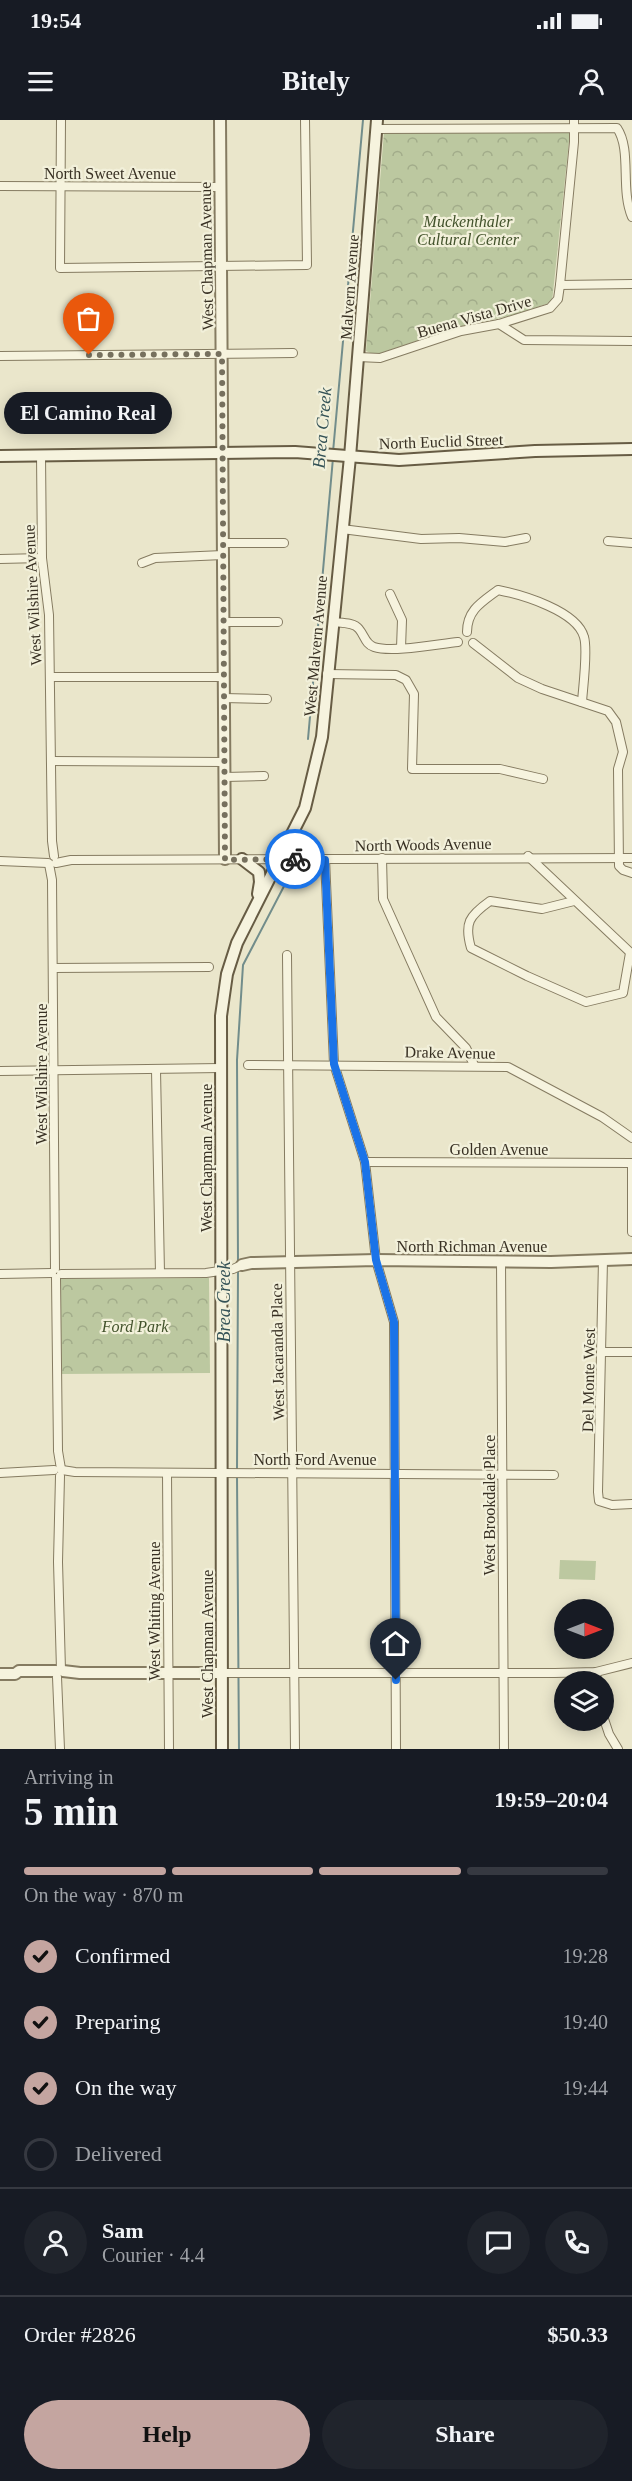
<!DOCTYPE html>
<html lang="en">
<head>
<meta charset="utf-8">
<style>
  body { margin:0; font-family:"Times New Roman",serif; background:#20242c; color:#f1f3f6; height:100vh; display:flex; flex-direction:column; font-size:22px; white-space:nowrap }
  * { box-sizing:border-box; margin:0 }
  p { font-size:20px; color:#9ea1a6 }
  .icon { flex:none; width:33px; height:33px; fill:none; stroke:currentColor; stroke-width:2; stroke-linecap:round; stroke-linejoin:round }
  .map { position:relative; height:1629px; overflow:hidden }
  .panel { display:flex; flex-direction:column; background:#171b24; flex:1 }
  .panel>* { flex:none }
  .needle { width:39px; rotate:90deg }
  .buttons { position:absolute; left:554px; top:1479px; display:grid; gap:12px }
  .buttons a { display:grid; place-items:center; width:60px; height:60px; border-radius:50%; background:#171b24; box-shadow:0 3px 15px #0003; font-size:30px }
  .pin { position:absolute; display:grid; place-items:center; width:51px; height:51px; color:#fff; margin:-62px -26px; border-radius:50% 50% 50% 0; rotate:-45deg; box-shadow:0 0 6px #0007 }
  .pin .icon { rotate:45deg }
  .courier { position:absolute; display:grid; place-items:center; width:60px; height:60px; margin:-30px; border:4px solid #1a73e8; border-radius:50%; background:#fff; color:#222; box-shadow:0 2px 8px #0007 }
  .bubble { position:absolute; height:42px; border-radius:21px; background:#171b24; box-shadow:0 3px 15px #0003; font-size:20px; font-weight:600; line-height:42px; text-align:center }
  .headline em { font-style:normal; font-weight:600 }
  .headline div { display:flex; flex-direction:column-reverse }
  .headline { display:flex; align-items:center; justify-content:space-between; height:102px; padding:0 24px }
  h1 { font-size:39px; font-weight:600; line-height:45px }
  .bar { display:grid; grid-template-columns:repeat(4,1fr); gap:9px 6px; align-content:center; height:72px; padding:0 24px }
  .bar i { height:8px; border-radius:4px; background:#363941 }
  .bar .on { background:#c4a5a0 }
  .bar p { grid-column:span 4 }
  .line { display:flex; align-items:center; gap:15px; padding:0 24px; border-top:2px solid #363941 }
  .line div { flex:1 }
  .round { display:grid; place-items:center; flex:none; width:63px; height:63px; border-radius:32px; background:#20242c }
  ol { padding:0 24px; list-style:none }
  li { display:flex; align-items:center; gap:18px; height:66px }
  li p { margin-inline-start:auto }
  li .icon { padding:6px; border-radius:50%; background:#c4a5a0; color:#111; stroke-width:4 }
  li:last-child { color:#9ea1a6 }
  li i { width:33px; height:33px; border:3px solid #363941; border-radius:50% }
  .action { display:flex; gap:12px; margin-top:auto; padding:12px 24px }
  .action a { flex:1; height:69px; border-radius:36px; background:#c4a5a0; color:#111; font-size:24px; font-weight:600; line-height:69px; text-align:center }
  .action a+a { background:#20242c; color:#f1f3f6 }
  .status { display:flex; justify-content:space-between; align-items:center; height:42px; padding:0 30px; background:#171b24; direction:ltr }
  .status svg { height:16px; fill:currentColor }
  header { display:flex; justify-content:space-between; align-items:center; height:78px; padding:0 24px; background:#171b24; font-size:27px; font-weight:600 }
  .map>svg:first-child { display:block }
  .park { fill:url(#park-crowns) }
  .garden { fill:#bcc8a0 }
  .lines { fill:none; stroke-linecap:round; stroke-linejoin:round }
  .stream { stroke:#728d8b; stroke-width:2 }
  .minor-casing { stroke:#857b61; stroke-width:10 }
  .tertiary-casing { stroke:#857b61; stroke-width:14 }
  .secondary-casing { stroke:#675c44; stroke-width:14 }
  .minor { stroke:#f6f3de; stroke-width:8 }
  .tertiary { stroke:#f6f3de; stroke-width:10 }
  .secondary { stroke:#f6f3de; stroke-width:10 }
  .done { stroke:#76705e; stroke-width:6; stroke-dasharray:0 10.8 }
  .route { stroke:#1a73e8; stroke-width:8 }
  .labels { text-anchor:middle; stroke-width:4.5; stroke-linejoin:round; paint-order:stroke }
  .street-label { font-size:16px; fill:#383023; stroke:#f2f0da }
  .park-label { font-size:16px; font-style:italic; fill:#42522b; stroke:#f2f0da }
  .water-label { font-size:18px; font-style:italic; fill:#345256; stroke:#f2f0da }
</style>
</head>
<body>
<div class="status"><b>19:54</b><svg viewBox="0 0 49 12"><path d="M0 12V9h3v3zM5 12V6h3v6zM10 12V3h3v9zM15 12V0h3v12zM26 1h20v11H26zM47 4h2v5h-2z"/></svg></div>
<header><svg class="icon" aria-label="menu" viewBox="0 0 24 24"><path d="M4 6h16M4 12h16M4 18h16"/></svg>Bitely<svg class="icon" aria-label="person" viewBox="0 0 24 24"><circle cx="12" cy="8" r="4"/><path d="M4 21q1-7 8-7t8 7"/></svg></header>
<div class="map">
<svg width="632" height="1629" viewBox="0 0 632 1629">
  <defs>
    <pattern id="park-crowns" width="20" height="18" patternUnits="userSpaceOnUse" patternTransform="scale(1.5)"><rect width="20" height="18" fill="#bcc8a0"/><path d="M2 6a3 3 0 1 1 6 0M12 15a3 3 0 1 1 6 0" fill="none" stroke="#a2ac8a"/></pattern>
  </defs>
  <rect width="100%" height="100%" fill="#eae6cb"/>
  <!-- park -->
  <g class="park">
    <path d="M384,12H570L552,182L514,195L458,207L375,235L366,231Z"/>
    <path d="M209,1158L210,1253L61,1254V1159Z"/>
  </g>
  <!-- garden -->
  <path class="garden" d="M560,1440L596,1441L595,1460L559,1459Z"/>
  <g class="lines">
    <!-- stream -->
    <g class="stream">
      <path d="M333,332L363,0"/>
      <path d="M308,619L333,338"/>
      <path d="M238,1143L237,940L243,845L294,747"/>
      <path d="M237,1350L238,1149"/>
      <path d="M237,1356L239,1629"/>
    </g>
    <defs>
      <g id="minor">
        <path d="M61,0L60,148L307,145L305,0"/>
        <path d="M376,9L617,8C632,30 620,69 632,97"/>
        <path d="M0,66L220,67"/>
        <path d="M560,165L632,164"/>
        <path d="M499,204L524,220L632,221"/>
        <path d="M0,236L293,233"/>
        <path d="M358,237L380,238L461,211L499,204L550,188L558,179L560,165L574,22V0"/>
        <path d="M41,335L42,438L49,495L52,721L54,736"/>
        <path d="M342,409L421,419L459,418L505,422L526,418"/>
        <path d="M608,421L632,423"/>
        <path d="M223,423H284"/>
        <path d="M0,439L42,438"/>
        <path d="M142,443L155,438L223,435"/>
        <path d="M390,474L402,500L401,528"/>
        <path d="M223,502H278"/>
        <path d="M333,502C341,503 354,502 359,509C365,516 365,524 374,527C392,533 438,524 458,522"/>
        <path d="M467,512C467,490 482,482 498,470C523,475 577,491 584,517C588,530 583,567 582,582"/>
        <path d="M473,523L518,558L542,569L608,591L616,602L623,632L618,649L619,746L623,750L632,753"/>
        <path d="M327,554L396,555L406,560L414,574L412,649H500L543,659"/>
        <path d="M50,557H224"/>
        <path d="M224,578L267,579"/>
        <path d="M51,641L224,642"/>
        <path d="M225,657L264,656"/>
        <path d="M528,736L632,834"/>
        <path d="M382,738L383,779L436,897L466,928L474,945"/>
        <path d="M325,739L334,944L365,1042L376,1140L394,1202L396,1629"/>
        <path d="M0,741L48,743"/>
        <path d="M56,743L71,740L632,738"/>
        <path d="M49,744L52,760L55,1149"/>
        <path d="M574,781L542,789L490,781C469,796 464,803 471,828L527,856L586,882L623,873L630,833"/>
        <path d="M287,835L295,1629"/>
        <path d="M53,848L209,847"/>
        <path d="M248,945L508,947L602,997L632,1018"/>
        <path d="M156,950L160,1153"/>
        <path d="M0,951L221,948"/>
        <path d="M365,1042L632,1043"/>
        <path d="M632,1044V1112"/>
        <path d="M603,1140L598,1372L599,1381L612,1385L632,1384"/>
        <path d="M501,1141L504,1629"/>
        <path d="M0,1154L52,1153"/>
        <path d="M61,1154L206,1153L233,1149L242,1145"/>
        <path d="M56,1158L58,1331L61,1349"/>
        <path d="M603,1232H632"/>
        <path d="M62,1350L75,1352L554,1355"/>
        <path d="M0,1353L54,1350"/>
        <path d="M167,1353L169,1629"/>
        <path d="M60,1356L58,1442L61,1550"/>
        <path d="M596,1552L597,1562"/>
        <path d="M222,1553H555L596,1552L632,1543"/>
        <path d="M57,1557L60,1629"/>
        <path d="M603,1596L609,1614L618,1629"/>
      </g>
      <g id="tertiary">
        <path d="M220,0L225,739"/>
        <path d="M242,1145L251,1143L376,1140L551,1142L632,1139"/>
        <path d="M63,1551L80,1553H222"/>
        <path d="M0,1554H15L19,1551H56"/>
      </g>
      <g id="secondary">
        <path d="M0,336L295,332L399,340L535,331L632,329"/>
        <path d="M292,715L306,732L318,740"/>
        <path d="M242,739L259,752L260,762L258,774"/>
        <path d="M222,1629L221,896L227,854L237,823L305,688L322,617L350,337L377,0"/>
      </g>
    </defs>
    <!-- minor casing -->
    <use href="#minor" class="minor-casing"/>
    <!-- tertiary casing -->
    <use href="#tertiary" class="tertiary-casing"/>
    <!-- secondary casing -->
    <use href="#secondary" class="secondary-casing"/>
    <!-- minor -->
    <use href="#minor" class="minor"/>
    <!-- tertiary -->
    <use href="#tertiary" class="tertiary"/>
    <!-- secondary -->
    <use href="#secondary" class="secondary"/>
  </g>
  <g class="lines">
    <!-- done -->
    <path class="done" d="M89,235L222,234L225,740L295,739"/>
    <!-- route -->
    <path class="route" d="M295,739L325,740L334,944L365,1042L376,1140L394,1202L396,1560"/>
  </g>
  <g class="labels">
    <!-- street labels -->
    <g class="street-label">
      <text x="110" y="59">North Sweet Avenue</text>
      <text transform="translate(206 136) rotate(-91)" y="6">West Chapman Avenue</text>
      <text transform="translate(349 167) rotate(-86)" y="6">Malvern Avenue</text>
      <text transform="translate(474 196) rotate(-16)" y="6">Buena Vista Drive</text>
      <text transform="translate(441 321) rotate(-2)" y="6">North Euclid Street</text>
      <text transform="translate(32 475) rotate(-93)" y="6">West Wilshire Avenue</text>
      <text transform="translate(315 526) rotate(-85)" y="6">West Malvern Avenue</text>
      <text transform="translate(423 724) rotate(-1)" y="6">North Woods Avenue</text>
      <text transform="translate(450 932) rotate(1)" y="6">Drake Avenue</text>
      <text transform="translate(41 954) rotate(-90)" y="6">West Wilshire Avenue</text>
      <text x="499" y="1035">Golden Avenue</text>
      <text transform="translate(206 1038) rotate(-90)" y="6">West Chapman Avenue</text>
      <text x="472" y="1132">North Richman Avenue</text>
      <text transform="translate(277 1232) rotate(-91)" y="6">West Jacaranda Place</text>
      <text transform="translate(588 1260) rotate(-89)" y="6">Del Monte West</text>
      <text x="315" y="1345">North Ford Avenue</text>
      <text transform="translate(489 1385) rotate(-90)" y="6">West Brookdale Place</text>
      <text transform="translate(154 1491) rotate(-90)" y="6">West Whiting Avenue</text>
      <text transform="translate(207 1524) rotate(-90)" y="6">West Chapman Avenue</text>
    </g>
    <!-- park labels -->
    <g class="park-label">
      <text x="468" y="107">Muckenthaler<tspan x="468" dy="18">Cultural Center</tspan></text>
      <text x="135" y="1212">Ford Park</text>
    </g>
    <!-- water labels -->
    <g class="water-label">
      <text transform="translate(322 308) rotate(-85)" y="6">Brea Creek</text>
      <text transform="translate(224 1182) rotate(-90)" y="6">Brea Creek</text>
    </g>
  </g>
</svg>
<div class="buttons">
<a><svg class="needle" viewBox="-14 -14 28 28"><path d="M0-13l5 13h-10z" fill="#e53935"/><path d="M0 13l5-13h-10z" fill="#9ea1a6"/></svg></a>
<a><svg class="icon" aria-label="layers" viewBox="0 0 24 24"><path d="M12 4l9 5-9 5-9-5zM3 14l9 5 9-5"/></svg></a>
</div>
<div class="pin" style="left:89px;top:235px;background:#ea580c"><svg class="icon" aria-label="bag" viewBox="0 0 24 24"><path d="M5 8h14l-1 12H6zM9 8a3 3 0 0 1 6 0"/></svg></div>
<div class="pin" style="left:396px;top:1560px;background:#1f2937"><svg class="icon" aria-label="home" viewBox="0 0 24 24"><path d="M3 11l9-7 9 7M6 9v11h12V9"/></svg></div>
<div class="courier" style="left:295px;top:739px"><svg class="icon" aria-label="bike" viewBox="0 0 24 24"><circle cx="6" cy="16" r="4"/><circle cx="18" cy="16" r="4"/><path d="M6 16l4-8h5l3 8M10 8l3 8H6M13 5h3"/></svg></div>
<div class="bubble" style="left:4px;top:272px;width:168px">El Camino Real</div>
</div>
<section class="panel">
<div class="headline"><div><h1>5 min</h1><p>Arriving in</p></div><em>19:59–20:04</em></div>
<div class="bar"><i class="on"></i><i class="on"></i><i class="on"></i><i></i><p>On the way · 870 m</p></div>
<ol>
<li><svg class="icon" aria-label="check" viewBox="0 0 24 24"><path d="M5 12l5 5 9-10"/></svg>Confirmed<p>19:28</p></li>
<li><svg class="icon" aria-label="check" viewBox="0 0 24 24"><path d="M5 12l5 5 9-10"/></svg>Preparing<p>19:40</p></li>
<li><svg class="icon" aria-label="check" viewBox="0 0 24 24"><path d="M5 12l5 5 9-10"/></svg>On the way<p>19:44</p></li>
<li><i></i>Delivered</li>
</ol>
<div class="line" style="height:108px"><a class="round"><svg class="icon" aria-label="person" viewBox="0 0 24 24"><circle cx="12" cy="8" r="4"/><path d="M4 21q1-7 8-7t8 7"/></svg></a><div><b>Sam</b><p>Courier · 4.4</p></div><a class="round"><svg class="icon" aria-label="chat" viewBox="0 0 24 24"><path d="M4 5h16v11H9l-5 4z"/></svg></a><a class="round"><svg class="icon" aria-label="phone" viewBox="0 0 24 24"><path d="M5 4h4l2 5-3 2q2 4 5 5l2-3 5 2v4C11 20 4 13 5 4z"/></svg></a></div>
<div class="line" style="height:78px"><div>Order #2826</div><b>$50.33</b></div>
<div class="action"><a>Help</a><a>Share</a></div>
</section>
</body>
</html>
